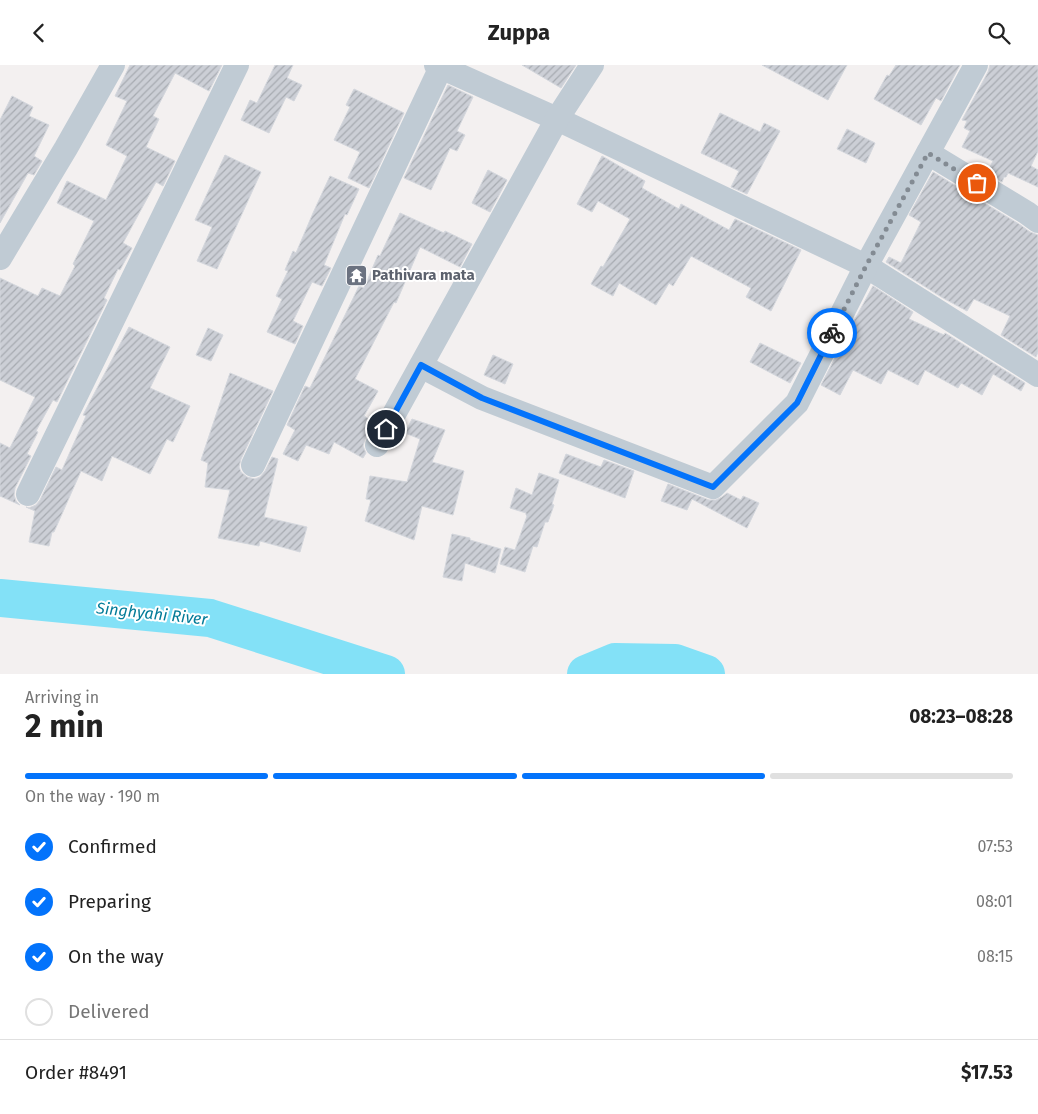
<!DOCTYPE html>
<html lang="en">
<head>
<meta charset="utf-8">
<style>
  body { margin:0; font-family:"Fira Sans",sans-serif; background:#f6f6f6; color:#222; height:100vh; display:flex; flex-direction:column; font-size:19px; white-space:nowrap }
  * { box-sizing:border-box; margin:0 }
  p { font-size:16px; color:#767676 }
  .icon { flex:none; width:28px; height:28px; fill:none; stroke:currentColor; stroke-width:2; stroke-linecap:round; stroke-linejoin:round }
  .map { position:relative; height:609px; overflow:hidden }
  .sheet { display:flex; flex-direction:column; background:#fff; flex:1 }
  .sheet>* { flex:none }
  .pin { position:absolute; display:grid; place-items:center; width:42px; height:42px; color:#fff; margin:-21px; border:2px solid #fff; border-radius:50%; box-shadow:0 1px 5px #0007 }
  .courier { position:absolute; display:grid; place-items:center; width:50px; height:50px; margin:-25px; border:4px solid #0373fb; border-radius:50%; background:#fff; color:#222; box-shadow:0 1px 6px #0007 }
  .overview em { font-style:normal; font-weight:700 }
  .overview div { display:flex; flex-direction:column-reverse }
  .overview { display:flex; align-items:center; justify-content:space-between; height:85px; padding:0 25px }
  h1 { font-size:32px; font-weight:700; line-height:38px }
  .bar { display:grid; grid-template-columns:repeat(4,1fr); gap:8px 5px; align-content:center; height:60px; padding:0 25px }
  .bar i { height:6px; border-radius:4px; background:#e0e0e0 }
  .bar .active { background:#0373fb }
  .bar p { grid-column:span 4 }
  .line { display:flex; align-items:center; gap:12px; padding:0 25px; border-top:1px solid #e0e0e0 }
  .line div { flex:1 }
  ol { padding:0 25px; list-style:none }
  li { display:flex; align-items:center; gap:15px; height:55px }
  li p { margin-inline-start:auto }
  li .icon { padding:5px; border-radius:50%; background:#0373fb; color:#fff; stroke-width:4 }
  li:last-child { color:#767676 }
  li i { width:28px; height:28px; border:2px solid #e0e0e0; border-radius:50% }
  header { display:flex; justify-content:space-between; align-items:center; height:65px; padding:0 25px; background:#fff; font-size:22px; font-weight:700 }
  .map>svg:first-child { display:block }
  .lines { fill:none; stroke-linecap:round; stroke-linejoin:round }
  .river { stroke:#83e1f7; stroke-width:38 }
  .building { fill:url(#building-hatch); stroke:#d4d7dd }
  .minor { stroke:#c0cbd4; stroke-width:24 }
  .done { stroke:#838b93; stroke-width:5; stroke-dasharray:0 9 }
  .route { stroke:#0373fb; stroke-width:6 }
  .labels { text-anchor:middle; stroke-width:4; stroke-linejoin:round; paint-order:stroke }
  .worship-label { font-size:15px; font-weight:bold; fill:#5b616d; stroke:#fff; text-anchor:start }
  .water-label { font-size:16px; font-style:italic; fill:#037b98; stroke:#fff }
</style>
</head>
<body>
<header><svg class="icon" aria-label="back" viewBox="0 0 24 24"><path d="M15 5l-7 7 7 7"/></svg>Zuppa<svg class="icon" aria-label="search" viewBox="0 0 24 24"><circle cx="10" cy="10" r="6"/><path d="M15 15l6 6"/></svg></header>
<div class="map">
<svg width="1038" height="609" viewBox="0 0 1038 609">
  <defs>
    <pattern id="building-hatch" width="6" height="6" patternUnits="userSpaceOnUse" patternTransform="scale(1.25)"><rect width="6" height="6" fill="#cccfd6"/><path d="M-1 1l2-2M0 6l6-6M5 7l2-2" fill="none" stroke="#a7abb1"/></pattern>
  </defs>
  <rect width="100%" height="100%" fill="#f3f0f0"/>
  <g class="lines">
    <!-- river -->
    <g class="river">
      <path d="M0,533L210,553L386,609"/>
      <path d="M586,609L615,597L675,598L706,609"/>
    </g>
  </g>
  <!-- building -->
  <g class="building">
    <path d="M130,0H222L209,26L175,8L153,51L159,54L146,82L175,96L163,121L156,117L123,178L132,183L120,205L118,204L104,233L107,235L57,337L53,335L36,366L38,367L27,389L31,391L15,423L14,430L16,436L20,440L0,431V378L10,383L35,332L0,315V213L38,231L42,223L60,231L75,201L73,199L94,156L57,138L67,116L106,135L127,91L106,80L127,36L115,31Z"/>
    <path d="M275,0H293L287,13L302,20L294,36L286,32L269,68L241,55L250,35L257,38Z"/>
    <path d="M522,0H576L561,23Z"/>
    <path d="M762,0H847L828,35Z"/>
    <path d="M896,0H960L941,36L936,33L921,60L874,34L887,10L889,11Z"/>
    <path d="M990,0H1038V86L1031,101L1038,105V122L1008,108L1006,112H1004L1002,117L987,108L993,96L962,82L970,66L964,63L967,56L962,55L988,7Z"/>
    <path d="M448,20L473,32L457,66L465,70L457,86L450,83L431,125L404,113Z"/>
    <path d="M354,24L404,48L369,123L348,113L360,87L334,75L350,42L346,40Z"/>
    <path d="M12,31L33,42L29,51L49,60L34,91L42,96L34,110L28,108L0,158V55Z"/>
    <path d="M720,48L760,67L764,58L780,66L747,129L731,122L739,106L701,88Z"/>
    <path d="M847,64L875,78L866,98L837,84Z"/>
    <path d="M225,90L261,107L217,204L197,196L212,162L195,155Z"/>
    <path d="M602,91L645,116L642,123L679,144L681,139L729,165L735,154L801,185L771,246L746,232L751,223L691,191L673,221L669,218L656,240L619,218L613,231L591,219L601,201L603,202L630,154L598,136L592,147L577,139Z"/>
    <path d="M488,105L507,115L490,147L472,138Z"/>
    <path d="M933,107L1019,159L1030,167L1038,170V287L1036,292L1001,270L1010,251L974,234L967,246L943,233L886,197L889,192L901,198L921,157L909,150Z"/>
    <path d="M330,111L359,124L347,150L345,149L324,200L331,203L322,221L312,217L293,256L303,261L295,279L267,267L282,234L276,231L288,206L285,205L293,186L296,188L313,148Z"/>
    <path d="M400,148L444,168L445,166L472,179L460,202L420,182L396,238L394,237L355,314L378,326L364,351L374,357L365,374L363,381L366,388L363,393L334,377L329,389L306,380L298,396L283,389L295,365L287,360L305,321L310,323L359,221L364,223L378,190L380,191Z"/>
    <path d="M873,221L913,247L909,254L944,270L945,268L1025,318L1021,326L993,309L982,330L961,318L958,323L925,305L918,320L888,305L881,319L853,305L840,330L821,320L855,254Z"/>
    <path d="M129,262L170,282L150,323L190,341L173,377L167,374L150,409L112,391L102,416L81,406L54,467H52L49,481L29,477L35,446L26,442L29,443L36,440L40,435L56,402L62,405L86,351L83,350Z"/>
    <path d="M208,263L223,270L211,296L196,290Z"/>
    <path d="M760,278L801,298L790,318L750,297Z"/>
    <path d="M493,290L513,299L505,319L484,310Z"/>
    <path d="M230,308L273,326L241,394L239,402L241,407L247,412L255,414L260,412L265,406L272,392L278,394L264,452L307,462L300,487L260,476L259,481L218,473L230,425L205,422L208,398L201,395Z"/>
    <path d="M412,354L445,365L432,397L464,406L453,450L422,441L414,475L365,456L371,435L366,434L370,411L407,417L420,374L405,368Z"/>
    <path d="M566,389L601,402L604,395L634,406L625,433L559,408Z"/>
    <path d="M539,408L559,415L552,439L554,440L548,457H545L537,482L533,481L525,507L500,499L505,482L515,485L527,451L526,450V448L510,443L516,423L532,430Z"/>
    <path d="M668,419L709,435H716L722,432L727,428L741,435L743,431L759,438L747,463L692,434L687,445L661,436Z"/>
    <path d="M452,469L470,473V475L501,484L495,508L465,498L462,516L443,512Z"/>
  </g>
  <g class="lines">
    <!-- minor -->
    <g class="minor">
      <path d="M436,0L557,54L866,201L1038,310"/>
      <path d="M928,88L1027,148L1038,156"/>
      <path d="M0,193L66,83L113,0"/>
      <path d="M421,301L482,333L713,422L797,338L866,201L976,0"/>
      <path d="M377,380L557,54L592,0"/>
      <path d="M253,400L441,2"/>
      <path d="M28,429L237,0"/>
    </g>
  </g>
  <g class="lines">
    <!-- done -->
    <path class="done" d="M832,268L866,201L928,88L977,118"/>
    <!-- route -->
    <path class="route" d="M386,364L421,300L482,333L713,422L797,338L832,268"/>
  </g>
  <!-- icons -->
  <defs>
    <symbol id="temple-square" viewBox="-11 -11 22 22"><rect x="-9" y="-9" width="18" height="18" rx="4" fill="#6b7280" stroke="#fff"/><path d="M0-6L5-2H3V0L6.5 2.5H4V6H1.5V3h-3V6H-4V2.5H-6.5L-3 0V-2H-5Z" fill="#fff"/></symbol>
  </defs>
  <g fill-rule="evenodd">
    <use href="#temple-square" x="344" y="198" width="25" height="25"/>
  </g>
  <g class="labels">
    <!-- worship labels -->
    <g class="worship-label">
      <text x="372" y="215">Pathivara mata</text>
    </g>
    <!-- water labels -->
    <g class="water-label">
      <text transform="translate(152 548) rotate(6)" y="6">Singhyahi River</text>
    </g>
  </g>
</svg>
<div class="pin" style="left:977px;top:118px;background:#ea580c"><svg class="icon" aria-label="bag" viewBox="0 0 24 24"><path d="M5 8h14l-1 12H6zM9 8a3 3 0 0 1 6 0"/></svg></div>
<div class="pin" style="left:386px;top:364px;background:#1f2937"><svg class="icon" aria-label="home" viewBox="0 0 24 24"><path d="M3 11l9-7 9 7M6 9v11h12V9"/></svg></div>
<div class="courier" style="left:832px;top:268px"><svg class="icon" aria-label="bike" viewBox="0 0 24 24"><circle cx="6" cy="16" r="4"/><circle cx="18" cy="16" r="4"/><path d="M6 16l4-8h5l3 8M10 8l3 8H6M13 5h3"/></svg></div>
</div>
<section class="sheet">
<div class="overview"><div><h1>2 min</h1><p>Arriving in</p></div><em>08:23–08:28</em></div>
<div class="bar"><i class="active"></i><i class="active"></i><i class="active"></i><i></i><p>On the way · 190 m</p></div>
<ol>
<li><svg class="icon" aria-label="check" viewBox="0 0 24 24"><path d="M5 12l5 5 9-10"/></svg>Confirmed<p>07:53</p></li>
<li><svg class="icon" aria-label="check" viewBox="0 0 24 24"><path d="M5 12l5 5 9-10"/></svg>Preparing<p>08:01</p></li>
<li><svg class="icon" aria-label="check" viewBox="0 0 24 24"><path d="M5 12l5 5 9-10"/></svg>On the way<p>08:15</p></li>
<li><i></i>Delivered</li>
</ol>
<div class="line" style="height:65px"><div>Order #8491</div><b>$17.53</b></div>
</section>
</body>
</html>
